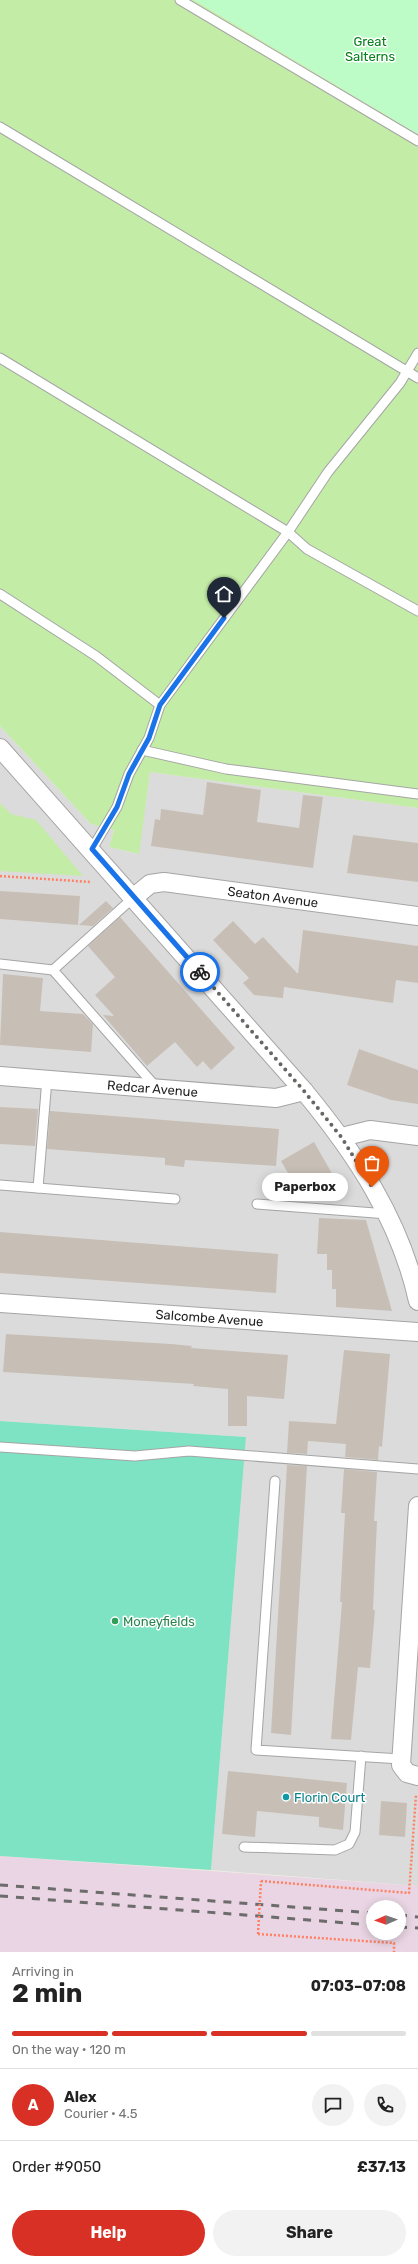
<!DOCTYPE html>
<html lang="en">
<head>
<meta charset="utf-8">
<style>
  body { margin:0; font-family:Rubik,sans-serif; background:#f2f2f2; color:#222; height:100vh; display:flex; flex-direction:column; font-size:15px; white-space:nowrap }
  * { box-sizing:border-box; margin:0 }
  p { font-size:13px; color:#767676 }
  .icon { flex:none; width:22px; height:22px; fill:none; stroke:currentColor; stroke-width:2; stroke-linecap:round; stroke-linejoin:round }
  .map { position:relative; height:1952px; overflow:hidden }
  .side { display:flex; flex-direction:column; background:#fff; flex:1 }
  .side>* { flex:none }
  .needle { width:26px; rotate:268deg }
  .controls { position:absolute; left:366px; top:1900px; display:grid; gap:8px }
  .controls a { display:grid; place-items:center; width:40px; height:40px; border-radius:50%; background:#fff; box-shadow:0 2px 10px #0003; font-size:20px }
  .pin { position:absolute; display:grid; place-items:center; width:34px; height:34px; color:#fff; margin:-41px -17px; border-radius:50% 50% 50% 0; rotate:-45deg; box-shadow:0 0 4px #0007 }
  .pin .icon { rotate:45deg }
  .courier { position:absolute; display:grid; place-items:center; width:40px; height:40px; margin:-20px; border:3px solid #1a73e8; border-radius:50%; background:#fff; color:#222; box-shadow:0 1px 5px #0007 }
  .bubble { position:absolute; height:28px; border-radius:14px; background:#fff; box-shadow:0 2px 10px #0003; font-size:13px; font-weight:700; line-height:28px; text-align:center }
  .overview em { font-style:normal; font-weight:700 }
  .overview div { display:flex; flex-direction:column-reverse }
  .overview { display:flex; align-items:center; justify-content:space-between; height:68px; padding:0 12px }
  h1 { font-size:26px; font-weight:700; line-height:30px }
  .bar { display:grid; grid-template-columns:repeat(4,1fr); gap:6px 4px; align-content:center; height:48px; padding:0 12px }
  .bar i { height:5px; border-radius:3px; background:#e0e0e0 }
  .bar .current { background:#d93025 }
  .bar p { grid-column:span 4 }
  .line { display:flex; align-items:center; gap:10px; padding:0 12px; border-top:1px solid #e0e0e0 }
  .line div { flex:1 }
  .round { display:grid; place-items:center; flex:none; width:42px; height:42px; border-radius:21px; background:#f2f2f2 }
  .cta { display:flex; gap:8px; margin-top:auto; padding:8px 12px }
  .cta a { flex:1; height:46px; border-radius:24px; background:#d93025; color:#fff; font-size:16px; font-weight:700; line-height:46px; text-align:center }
  .cta a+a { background:#f2f2f2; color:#222 }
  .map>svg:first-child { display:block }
  .residential { fill:#dcdbdb }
  .industrial { fill:#e9d5e3; fill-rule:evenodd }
  .grass { fill:#c3eca6 }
  .park { fill:#bdfcc7 }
  .pitch { fill:#7de3c3 }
  .building { fill:#c7bfb6 }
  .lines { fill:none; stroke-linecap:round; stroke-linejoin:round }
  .lane-casing { stroke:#a5a5a5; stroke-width:11 }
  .street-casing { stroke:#a5a5a5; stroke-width:20 }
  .path { stroke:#ff8064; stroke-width:2.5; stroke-dasharray:2 2; stroke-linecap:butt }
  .lane { stroke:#fff; stroke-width:9 }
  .street { stroke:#fff; stroke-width:18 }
  .rail { stroke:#6c6c6c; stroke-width:3; stroke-dasharray:8 8; stroke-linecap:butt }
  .path-bridge { stroke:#ff8064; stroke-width:2.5; stroke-dasharray:2 2; stroke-linecap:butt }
  .done { stroke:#676663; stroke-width:4; stroke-dasharray:0 7.2 }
  .route { stroke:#1a73e8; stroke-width:5 }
  .leisure-dot { fill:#2e9e5b; stroke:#fff; stroke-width:1.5 }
  .culture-dot { fill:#0f9aa8; stroke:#fff; stroke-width:1.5 }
  .labels { text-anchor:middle; stroke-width:3; stroke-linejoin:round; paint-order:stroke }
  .park-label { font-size:13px; fill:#06811a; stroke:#fff }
  .street-label { font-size:13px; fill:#1e1e1e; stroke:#fff }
  .leisure-label { font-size:13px; fill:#27864d; stroke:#fff; text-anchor:start }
  .culture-label { font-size:13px; fill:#0d838f; stroke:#fff; text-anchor:start }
</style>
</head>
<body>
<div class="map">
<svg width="418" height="1952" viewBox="0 0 418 1952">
  <rect width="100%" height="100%" fill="#efece3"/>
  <!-- residential -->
  <path class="residential" d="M0,726L91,824L114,830L109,847L138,854L150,772L418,808V1886L211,1870L246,1437L0,1421Z"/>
  <!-- industrial -->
  <path class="industrial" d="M0,1856L418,1886V1952H0ZM373,1907H399V1933H373Z"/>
  <!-- grass -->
  <g class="grass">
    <path d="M0,0H194L418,134V808L150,772L139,854L109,847L114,830L91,824L0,726Z"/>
    <path d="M0,803L11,814L36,820L83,876L0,871Z"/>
  </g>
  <!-- park -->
  <path class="park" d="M194,0H418V134Z"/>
  <!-- pitch -->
  <path class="pitch" d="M0,1421L246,1437L211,1870L0,1856Z"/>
  <!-- building -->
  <g class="building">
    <path d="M207,782L261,790L257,822L299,828L303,795L323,797L313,868L151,846L155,819L160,820L161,809L203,815Z"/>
    <path d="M353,835L418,843V882L347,873Z"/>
    <path d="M0,891L80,896L78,925L0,919Z"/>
    <path d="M106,901L113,908L93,926L79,925Z"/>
    <path d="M120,917L235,1048L211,1070L203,1061L197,1067L175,1042L147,1066L103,1015L114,1016L95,995L115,977L88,946Z"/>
    <path d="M233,921L255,944L263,937L298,974L303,930L418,946V983L396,980L393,1003L284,987L283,998L254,995L243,983L249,978L213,940Z"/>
    <path d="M3,974L43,978L40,1011L83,1014L93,1024L91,1052L0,1045Z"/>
    <path d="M359,1049L418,1070V1104L391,1100L347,1085Z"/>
    <path d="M0,1107L38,1109L35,1146L0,1144Z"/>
    <path d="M50,1111L279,1129L276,1166L185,1160L184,1167L165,1165V1158L47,1149Z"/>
    <path d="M314,1142L334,1177L302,1197L281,1161Z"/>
    <path d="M319,1218L366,1220L392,1311L336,1307V1289H332V1270H327V1254H317Z"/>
    <path d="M0,1232L278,1254L276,1293L0,1273Z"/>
    <path d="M6,1334L171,1344L192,1346L191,1348L288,1355L284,1399L247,1396V1426H228V1389L193,1386L194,1384L3,1372Z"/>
    <path d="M344,1350L390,1354L382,1447L379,1446L378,1460L345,1457L346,1444L308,1441L307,1454L287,1453L289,1421L336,1424Z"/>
    <path d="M287,1465L307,1466L291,1735L271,1733Z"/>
    <path d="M344,1469L377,1472L374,1521H377L373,1610H375L370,1668L358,1667L351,1740L331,1739L342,1602H340L345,1513H341Z"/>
    <path d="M228,1771L347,1783L343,1830L319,1827V1817L257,1811L255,1837L222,1834Z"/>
    <path d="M381,1801L407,1803L405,1837L379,1835Z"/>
  </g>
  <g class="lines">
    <defs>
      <g id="lane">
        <path d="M180,0L418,141"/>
        <path d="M0,127L418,378"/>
        <path d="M0,358L288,532L307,549L418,611"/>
        <path d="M0,594L96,656L160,705"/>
        <path d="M142,750L226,769L418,794"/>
        <path d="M92,849L117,807L129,774L149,738L160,705L288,532L328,472L400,383L418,353"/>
        <path d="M133,898L53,970L156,1087"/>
        <path d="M0,964L53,970"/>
        <path d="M0,1185L38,1188L47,1079"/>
        <path d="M38,1188L175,1199"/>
        <path d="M257,1204L388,1214"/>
        <path d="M0,1447L135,1456L189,1451L418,1469"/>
        <path d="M275,1481L256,1750L401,1759"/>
        <path d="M244,1847L335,1850L349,1844L355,1832L361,1756"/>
      </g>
      <g id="street">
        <path d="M0,748L304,1091C356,1154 400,1220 418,1301"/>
        <path id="s1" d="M133,898L150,884L164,882L418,916"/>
        <path id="s2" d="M0,1076L276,1098L304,1091"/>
        <path d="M342,1137L370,1130L418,1136"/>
        <path id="s3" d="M0,1303L418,1332"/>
        <path d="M418,1506L401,1765L407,1773L418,1776"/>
      </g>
    </defs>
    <!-- lane casing -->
    <use href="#lane" class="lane-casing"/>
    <!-- street casing -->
    <use href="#street" class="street-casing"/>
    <!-- path -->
    <g class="path">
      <path d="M0,876L91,882"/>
      <path d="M261,1881L409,1893L416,1795"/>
      <path d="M258,1934L394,1943V1952"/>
    </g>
    <!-- lane -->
    <use href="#lane" class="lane"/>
    <!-- street -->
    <use href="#street" class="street"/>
    <!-- rail -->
    <g class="rail">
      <path d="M0,1885L373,1913"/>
      <path d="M0,1896L373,1925"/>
      <path d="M399,1915L418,1917"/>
      <path d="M399,1927L418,1928"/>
    </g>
    <!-- path-bridge -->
    <path class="path-bridge" d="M258,1934L261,1881"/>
  </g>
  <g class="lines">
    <!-- done -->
    <path class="done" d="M200,972L304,1091L342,1138L372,1187"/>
    <!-- route -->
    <path class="route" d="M200,972L92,849L117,807L129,774L149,738L160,705L224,618"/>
  </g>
  <!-- markers -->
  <circle class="leisure-dot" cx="115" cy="1621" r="4"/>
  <circle class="culture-dot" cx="286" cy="1797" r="4"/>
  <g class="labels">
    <!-- park labels -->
    <g class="park-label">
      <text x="370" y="46">Great<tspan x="370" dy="15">Salterns</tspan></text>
    </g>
    <!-- street labels -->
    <g class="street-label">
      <text dy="5" stroke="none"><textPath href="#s1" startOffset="146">Seaton Avenue</textPath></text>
      <text dy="5" stroke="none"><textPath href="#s2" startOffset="153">Redcar Avenue</textPath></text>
      <text dy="5" stroke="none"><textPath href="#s3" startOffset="210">Salcombe Avenue</textPath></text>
    </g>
    <!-- leisure labels -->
    <g class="leisure-label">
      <text x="123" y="1626">Moneyfields</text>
    </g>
    <!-- culture labels -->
    <g class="culture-label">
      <text x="294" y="1802">Florin Court</text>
    </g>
  </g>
</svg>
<div class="controls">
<a><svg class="needle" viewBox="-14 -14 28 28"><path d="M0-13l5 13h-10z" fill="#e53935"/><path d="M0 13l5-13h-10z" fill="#767676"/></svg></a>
</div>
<div class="pin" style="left:372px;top:1187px;background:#ea580c"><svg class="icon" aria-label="bag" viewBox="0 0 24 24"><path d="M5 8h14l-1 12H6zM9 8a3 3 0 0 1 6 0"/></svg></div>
<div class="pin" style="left:224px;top:618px;background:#1f2937"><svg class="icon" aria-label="home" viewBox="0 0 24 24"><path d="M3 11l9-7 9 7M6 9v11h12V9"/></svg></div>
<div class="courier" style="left:200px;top:972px"><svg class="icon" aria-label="bike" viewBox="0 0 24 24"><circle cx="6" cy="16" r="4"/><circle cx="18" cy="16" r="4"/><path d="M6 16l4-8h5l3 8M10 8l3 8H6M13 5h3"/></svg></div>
<div class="bubble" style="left:262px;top:1173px;width:86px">Paperbox</div>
</div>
<section class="side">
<div class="overview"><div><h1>2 min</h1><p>Arriving in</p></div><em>07:03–07:08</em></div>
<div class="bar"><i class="current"></i><i class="current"></i><i class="current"></i><i></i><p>On the way · 120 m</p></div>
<div class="line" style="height:72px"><b class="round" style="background:#d93025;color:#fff">A</b><div><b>Alex</b><p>Courier · 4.5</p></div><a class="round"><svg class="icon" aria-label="chat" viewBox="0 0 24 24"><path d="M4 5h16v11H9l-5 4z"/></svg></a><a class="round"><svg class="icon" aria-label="phone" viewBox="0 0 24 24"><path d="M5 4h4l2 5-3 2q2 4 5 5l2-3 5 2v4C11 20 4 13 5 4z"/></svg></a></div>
<div class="line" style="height:52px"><div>Order #9050</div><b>£37.13</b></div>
<div class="cta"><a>Help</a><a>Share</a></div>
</section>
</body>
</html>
